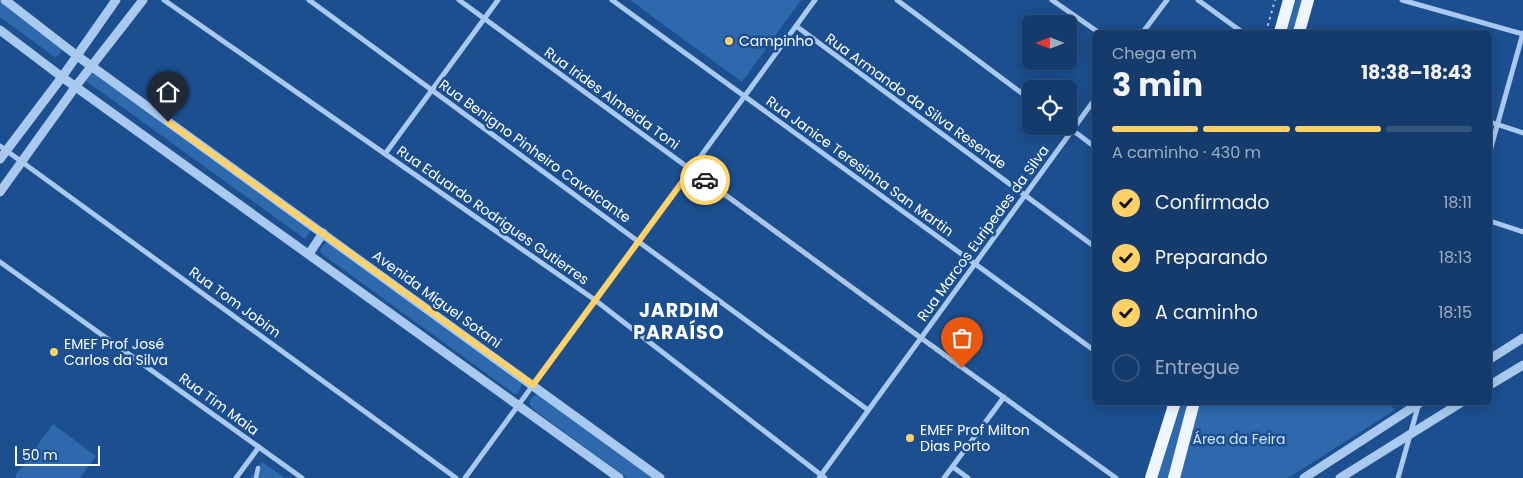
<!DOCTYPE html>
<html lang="pt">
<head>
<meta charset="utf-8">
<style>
  body { margin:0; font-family:Poppins,sans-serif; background:#1d4271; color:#f1f3f6; height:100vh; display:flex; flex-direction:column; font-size:19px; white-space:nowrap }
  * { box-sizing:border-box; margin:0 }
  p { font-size:16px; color:#9dadc1 }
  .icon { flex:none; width:28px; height:28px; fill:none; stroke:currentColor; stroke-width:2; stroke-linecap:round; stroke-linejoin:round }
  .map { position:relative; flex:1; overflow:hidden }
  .sheet { position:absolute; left:1092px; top:30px; width:400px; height:375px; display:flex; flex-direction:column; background:#143b6b; border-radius:8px; box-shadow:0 2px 12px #0003,0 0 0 1px #33557e }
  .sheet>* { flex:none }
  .needle { width:32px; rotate:270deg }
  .controls { position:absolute; left:1022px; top:15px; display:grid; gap:10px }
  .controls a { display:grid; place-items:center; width:55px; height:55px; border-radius:8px; background:#143b6b; box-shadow:0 2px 12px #0003,0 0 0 1px #33557e; font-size:25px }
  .scale { position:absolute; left:15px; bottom:12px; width:85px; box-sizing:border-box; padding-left:5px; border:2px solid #fff; border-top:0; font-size:14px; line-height:18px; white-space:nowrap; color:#fff; -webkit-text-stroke:4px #1b4f8f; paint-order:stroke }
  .pin { position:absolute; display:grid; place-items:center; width:42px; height:42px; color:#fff; margin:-51px -21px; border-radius:50% 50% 50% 0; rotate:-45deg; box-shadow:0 0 5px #0007 }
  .pin .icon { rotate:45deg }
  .courier { position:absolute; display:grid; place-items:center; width:50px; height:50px; margin:-25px; border:4px solid #ffd166; border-radius:50%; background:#fff; color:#222; box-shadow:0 1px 6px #0007 }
  .head em { font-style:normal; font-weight:700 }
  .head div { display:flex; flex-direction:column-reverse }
  .head { display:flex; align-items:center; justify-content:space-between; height:85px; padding:0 20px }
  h1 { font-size:32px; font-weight:700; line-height:38px }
  .bar { display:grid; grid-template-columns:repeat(4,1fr); gap:8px 5px; align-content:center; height:60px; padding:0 20px }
  .bar i { height:6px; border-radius:4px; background:#33557e }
  .bar .active { background:#ffd166 }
  .bar p { grid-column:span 4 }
  ol { padding:0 20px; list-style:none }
  li { display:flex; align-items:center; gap:15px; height:55px }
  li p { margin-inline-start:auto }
  li .icon { padding:5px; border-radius:50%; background:#ffd166; color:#111; stroke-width:4 }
  li:last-child { color:#9dadc1 }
  li i { width:28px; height:28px; border:2px solid #33557e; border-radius:50% }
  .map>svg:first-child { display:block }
  .green { fill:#2e69ad }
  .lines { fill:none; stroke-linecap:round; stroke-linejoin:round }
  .path { stroke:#a9c9ee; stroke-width:2; stroke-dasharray:2.5 4; stroke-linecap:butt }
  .pedestrian { stroke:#a9c9ee; stroke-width:4.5 }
  .minor { stroke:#a9c9ee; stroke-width:5 }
  .tertiary { stroke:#a9c9ee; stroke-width:9 }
  .primary { stroke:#f0f6ff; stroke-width:12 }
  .done { stroke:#afc1d8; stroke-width:5; stroke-dasharray:0 9 }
  .route { stroke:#ffd166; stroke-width:6 }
  .poi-dot { fill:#ffd166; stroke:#1b4f8f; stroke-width:2 }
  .labels { text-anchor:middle; stroke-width:5; stroke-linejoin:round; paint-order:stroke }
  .poi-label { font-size:14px; fill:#fff; stroke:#1b4f8f; text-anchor:start }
  .street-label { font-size:14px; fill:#fff; stroke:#1b4f8f }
  .park-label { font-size:14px; fill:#cfe3fa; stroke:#1b4f8f }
  .district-label { font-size:19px; font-weight:bold; letter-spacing:1px; fill:#fff; stroke:#1b4f8f }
</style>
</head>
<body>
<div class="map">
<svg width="1523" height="478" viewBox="0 0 1523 478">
  <rect width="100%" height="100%" fill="#1b4f8f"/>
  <!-- green -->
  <g class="green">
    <path d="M630,0H801L742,82Z"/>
    <path d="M1296,0H1304L1295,32H1286Z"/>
    <path d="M0,1L64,47L56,58L0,17Z"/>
    <path d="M95,69L312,229L305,239L86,81Z"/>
    <path d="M327,242H331L521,383L522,385L517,394L513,393L322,254L320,250L323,245Z"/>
    <path d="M537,395L541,396L655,478H627L533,409L530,405V401L533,396Z"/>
    <path d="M1388,402L1395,410L1288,478H1180L1200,403Z"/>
    <path d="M1179,403H1190L1168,478H1157Z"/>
    <path d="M53,424L96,456L80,478H17L15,476Z"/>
    <path d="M262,462L285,478H250Z"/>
  </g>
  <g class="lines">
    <!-- path -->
    <path class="path" d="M1266,32L1275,0"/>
    <!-- pedestrian -->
    <path class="pedestrian" d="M256,478L258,468"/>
    <!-- minor -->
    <g class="minor">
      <path d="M164,0L595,300L825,478"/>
      <path d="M309,0L868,410"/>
      <path d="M459,0L921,338L1116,478"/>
      <path d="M612,0L1095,351"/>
      <path d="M897,0L1031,100"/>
      <path d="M1052,0L1098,32"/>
      <path d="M1198,0L1242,32"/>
      <path d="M1402,0L1523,34"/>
      <path d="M796,26L1095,247"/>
      <path d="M1143,32L1167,0"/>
      <path d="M1490,122L1523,133"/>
      <path d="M1067,126L1095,147"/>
      <path d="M0,146L456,478"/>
      <path d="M1490,151L1523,33"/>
      <path d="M385,154L498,0"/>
      <path d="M1490,221L1523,232"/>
      <path d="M0,262L302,478"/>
      <path d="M1165,402L1173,408"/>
      <path d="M953,467L968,478"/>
      <path d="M236,478L259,447"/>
      <path d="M465,478L815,0"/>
      <path d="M819,478L1095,99"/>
      <path d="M944,478L1004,397"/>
      <path d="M1398,478L1419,403"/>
    </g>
    <!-- tertiary -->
    <g class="tertiary">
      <path d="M5,0L76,55L660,478"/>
      <path d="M0,30L62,77L619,478"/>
      <path d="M0,159L62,77L116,0"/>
      <path d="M0,192L76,86L143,0"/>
      <path d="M309,254L323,233"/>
      <path d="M1490,359L1523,338"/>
      <path d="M1490,385L1523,365"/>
      <path d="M1304,478L1421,402"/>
      <path d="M1340,478L1462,402"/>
    </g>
    <!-- primary -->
    <g class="primary">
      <path d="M1280,32L1289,0"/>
      <path d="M1299,32L1308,0"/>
      <path d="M1151,478L1175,402"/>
      <path d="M1174,478L1194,402"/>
    </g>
  </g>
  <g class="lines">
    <!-- done -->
    <path class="done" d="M705,180L962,368"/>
    <!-- route -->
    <path class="route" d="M168,122L533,385L691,170L705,180"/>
  </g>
  <!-- markers -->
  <g class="poi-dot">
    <circle cx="729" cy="41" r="5"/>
    <circle cx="54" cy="352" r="5"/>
    <circle cx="910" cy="438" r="5"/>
  </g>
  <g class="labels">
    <!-- poi labels -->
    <g class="poi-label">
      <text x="739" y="46">Campinho</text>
      <text x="64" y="349">EMEF Prof José<tspan x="64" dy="16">Carlos da Silva</tspan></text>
      <text x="920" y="435">EMEF Prof Milton<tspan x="920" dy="16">Dias Porto</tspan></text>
    </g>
    <!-- street labels -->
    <g class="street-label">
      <text transform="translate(612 98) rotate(36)" y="5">Rua Irides Almeida Toni</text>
      <text transform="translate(916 101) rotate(36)" y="5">Rua Armando da Silva Resende</text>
      <text transform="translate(535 151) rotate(36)" y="5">Rua Benigno Pinheiro Cavalcante</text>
      <text transform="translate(860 166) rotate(36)" y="5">Rua Janice Teresinha San Martin</text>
      <text transform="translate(493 215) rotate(35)" y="5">Rua Eduardo Rodrigues Gutierres</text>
      <text transform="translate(983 233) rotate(-54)" y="5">Rua Marcos Euripedes da Silva</text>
      <text transform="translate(437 299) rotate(36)" y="5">Avenida Miguel Sotani</text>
      <text transform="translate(235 302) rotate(36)" y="5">Rua Tom Jobim</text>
      <text transform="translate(219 404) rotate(36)" y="5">Rua Tim Maia</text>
    </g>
    <!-- park labels -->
    <g class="park-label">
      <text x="1239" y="444">Área da Feira</text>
    </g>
    <!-- district labels -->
    <g class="district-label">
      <text x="679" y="317">JARDIM<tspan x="679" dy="22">PARAÍSO</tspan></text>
    </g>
  </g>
</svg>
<div class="controls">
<a><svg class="needle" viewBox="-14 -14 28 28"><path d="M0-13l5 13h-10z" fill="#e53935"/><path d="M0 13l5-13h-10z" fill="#9dadc1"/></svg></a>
<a><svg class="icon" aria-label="locate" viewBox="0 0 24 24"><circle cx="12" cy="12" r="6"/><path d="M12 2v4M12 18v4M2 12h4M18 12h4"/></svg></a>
</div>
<div class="scale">50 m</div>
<div class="pin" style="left:962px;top:368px;background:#ea580c"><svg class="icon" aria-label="bag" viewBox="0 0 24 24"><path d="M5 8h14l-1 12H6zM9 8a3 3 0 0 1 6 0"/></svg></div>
<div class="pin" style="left:168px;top:122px;background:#1f2937"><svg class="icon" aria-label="home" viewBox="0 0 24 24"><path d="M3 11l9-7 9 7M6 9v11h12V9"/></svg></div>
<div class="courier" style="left:705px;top:180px"><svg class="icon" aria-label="car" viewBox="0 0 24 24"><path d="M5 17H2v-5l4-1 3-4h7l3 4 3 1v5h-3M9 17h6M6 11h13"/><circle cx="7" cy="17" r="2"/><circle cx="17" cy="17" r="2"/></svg></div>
<section class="sheet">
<div class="head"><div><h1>3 min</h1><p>Chega em</p></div><em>18:38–18:43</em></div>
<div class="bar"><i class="active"></i><i class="active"></i><i class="active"></i><i></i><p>A caminho · 430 m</p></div>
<ol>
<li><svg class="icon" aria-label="check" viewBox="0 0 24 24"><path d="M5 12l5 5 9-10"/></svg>Confirmado<p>18:11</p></li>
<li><svg class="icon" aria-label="check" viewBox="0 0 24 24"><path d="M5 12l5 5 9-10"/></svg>Preparando<p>18:13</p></li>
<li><svg class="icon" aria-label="check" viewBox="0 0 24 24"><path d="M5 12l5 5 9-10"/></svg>A caminho<p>18:15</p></li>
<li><i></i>Entregue</li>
</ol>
</section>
</div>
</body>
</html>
